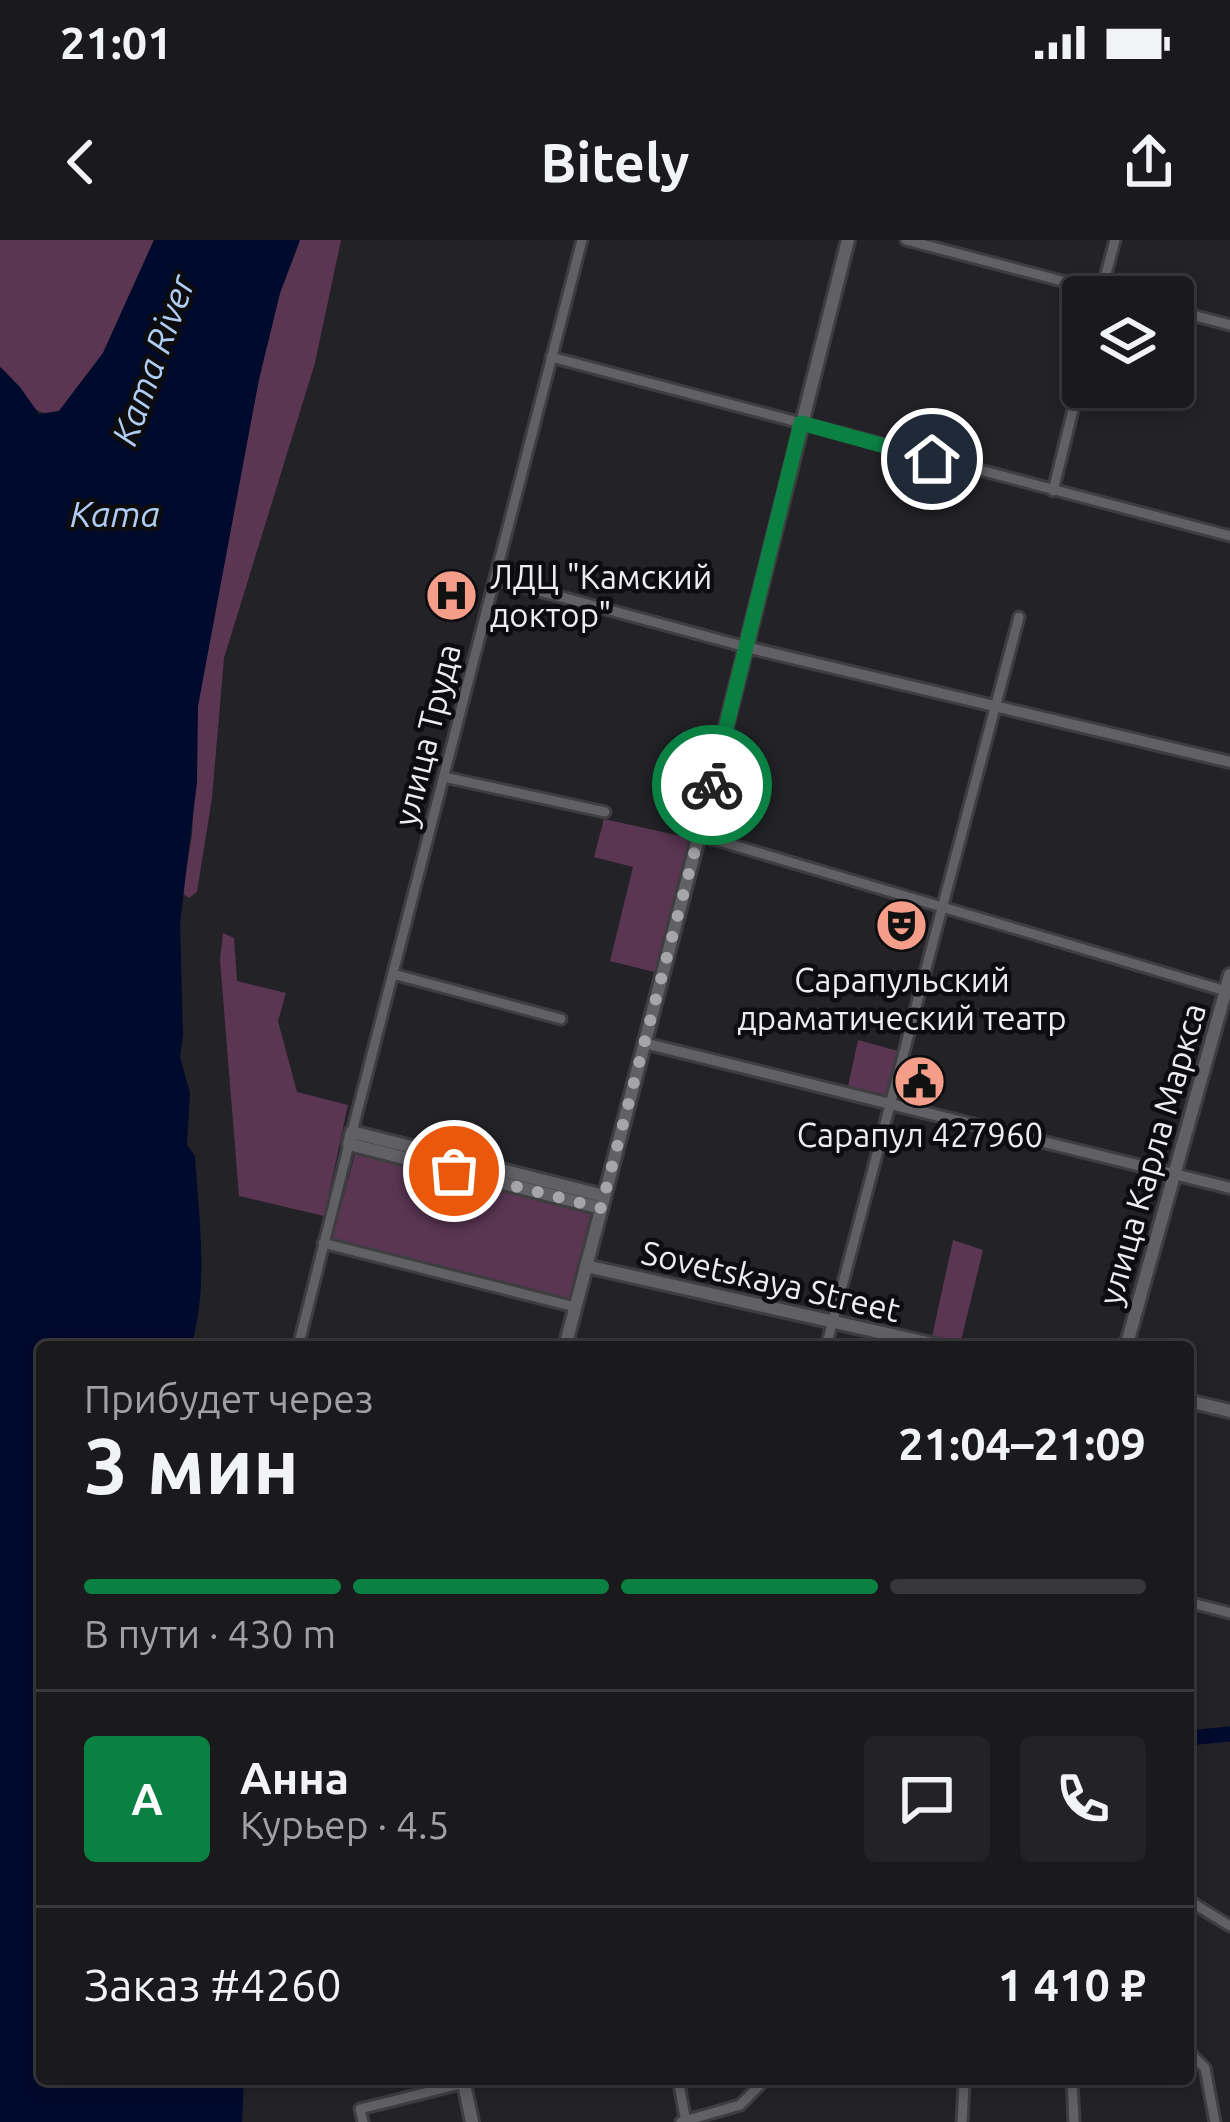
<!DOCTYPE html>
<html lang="ru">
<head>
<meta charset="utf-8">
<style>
  body { margin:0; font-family:Ubuntu,sans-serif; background:#232326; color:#f1f3f6; height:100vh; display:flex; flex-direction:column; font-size:45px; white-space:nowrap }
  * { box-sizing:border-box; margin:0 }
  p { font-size:39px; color:#9fa1a4 }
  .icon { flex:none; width:66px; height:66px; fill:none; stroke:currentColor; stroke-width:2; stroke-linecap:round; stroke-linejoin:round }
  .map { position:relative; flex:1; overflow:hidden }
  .drawer { position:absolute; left:36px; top:1101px; width:1158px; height:744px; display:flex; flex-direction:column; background:#1a1a1d; border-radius:12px; box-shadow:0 6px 18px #0003,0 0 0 3px #38383b }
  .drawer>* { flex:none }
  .tools { position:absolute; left:1062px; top:36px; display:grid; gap:24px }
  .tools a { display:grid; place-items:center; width:132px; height:132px; border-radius:12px; background:#1a1a1d; box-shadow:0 6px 18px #0003,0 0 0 3px #38383b; font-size:60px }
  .pin { position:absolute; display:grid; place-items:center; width:102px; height:102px; color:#fff; margin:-51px; border:6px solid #fff; border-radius:50%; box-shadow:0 3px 12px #0007 }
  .courier { position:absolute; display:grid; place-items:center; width:120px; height:120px; margin:-60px; border:9px solid #0b8043; border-radius:50%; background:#fff; color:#222; box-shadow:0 3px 15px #0007 }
  .headline em { font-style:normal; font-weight:700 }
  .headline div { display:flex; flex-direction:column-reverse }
  .headline { display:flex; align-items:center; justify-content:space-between; height:204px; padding:0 48px }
  h1 { font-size:78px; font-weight:700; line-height:90px }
  .bar { display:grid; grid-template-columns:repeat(4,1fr); gap:18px 12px; align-content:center; height:144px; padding:0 48px }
  .bar i { height:15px; border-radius:9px; background:#38383b }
  .bar .on { background:#0b8043 }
  .bar p { grid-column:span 4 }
  .line { display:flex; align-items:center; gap:30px; padding:0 48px; border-top:3px solid #38383b }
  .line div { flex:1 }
  .round { display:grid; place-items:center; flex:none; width:126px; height:126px; border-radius:12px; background:#232326 }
  .status { display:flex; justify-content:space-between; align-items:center; height:84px; padding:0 60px; background:#1a1a1d; direction:ltr }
  .status svg { height:33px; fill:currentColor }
  header { display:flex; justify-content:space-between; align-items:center; height:156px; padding:0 48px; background:#1a1a1d; font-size:54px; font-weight:700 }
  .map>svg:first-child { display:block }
  .green { fill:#5a3653 }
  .water { fill:#000a2c }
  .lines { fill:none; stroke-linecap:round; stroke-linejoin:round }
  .river { stroke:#000a2c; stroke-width:15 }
  .minor-casing { stroke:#3e3d40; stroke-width:15 }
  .tertiary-casing { stroke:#3e3d40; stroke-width:16 }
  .secondary-casing { stroke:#3e3d40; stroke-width:18 }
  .minor { stroke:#616065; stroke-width:9 }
  .tertiary { stroke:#616065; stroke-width:10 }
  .secondary { stroke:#616065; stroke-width:12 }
  .done { stroke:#a6a5a9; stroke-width:12; stroke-dasharray:0 21.6 }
  .route { stroke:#0b8043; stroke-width:15 }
  .labels { text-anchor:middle; stroke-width:9; stroke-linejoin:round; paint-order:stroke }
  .poi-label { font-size:33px; fill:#edecef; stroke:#0d0c0e }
  .street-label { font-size:33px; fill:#edecef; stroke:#0d0c0e }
  .water-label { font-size:36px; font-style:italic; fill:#afccf3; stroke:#0d0c0e }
</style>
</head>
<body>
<div class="status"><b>21:01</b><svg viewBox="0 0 49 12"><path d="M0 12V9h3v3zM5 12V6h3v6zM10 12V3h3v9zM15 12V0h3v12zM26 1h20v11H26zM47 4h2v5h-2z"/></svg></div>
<header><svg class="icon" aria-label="back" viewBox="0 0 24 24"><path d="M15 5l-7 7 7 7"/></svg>Bitely<svg class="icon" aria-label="share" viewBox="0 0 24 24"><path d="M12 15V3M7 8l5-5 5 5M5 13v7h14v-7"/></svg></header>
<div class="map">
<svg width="1230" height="1882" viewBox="0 0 1230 1882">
  <rect width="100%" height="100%" fill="#232227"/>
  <!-- green -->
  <g class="green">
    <path d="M0,0H154L103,113L59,171C28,183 22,143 0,127Z"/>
    <path d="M300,0H341L315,123L224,418L212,558L197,652L189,658L182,653L192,595L198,467L209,392L259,139L280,53Z"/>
    <path d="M604,579L690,598L658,733L610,721L633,627L594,617Z"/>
    <path d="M223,693L234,698L237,741L286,753L278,781L297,852L348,865L324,976L239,956L220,720Z"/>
    <path d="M858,800L898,811L884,859L847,851Z"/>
    <path d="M356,910L595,971L571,1060L332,1000Z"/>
    <path d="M953,1000L983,1010L960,1105L932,1097Z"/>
  </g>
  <!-- water -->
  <path class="water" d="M154,0H300L280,53L259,139L198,466L197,542L180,683L183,795L180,817L190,853L187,905L195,916C199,980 209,1044 191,1107H42V1839H244L242,1882H0V127L20,147L39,174L59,171L103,113Z"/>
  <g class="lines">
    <!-- river -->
    <path class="river" d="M1188,1498L1230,1494"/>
    <defs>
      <g id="minor">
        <path d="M906,0L1123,57"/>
        <path d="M1101,53L1115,0"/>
        <path d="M1173,70L1230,85"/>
        <path d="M551,117L1230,296"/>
        <path d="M1053,251L1083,129"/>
        <path d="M495,339L746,407"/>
        <path d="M444,537L605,572"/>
        <path d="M699,595L1229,752"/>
        <path d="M393,734L561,779"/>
        <path d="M352,892L582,0"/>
        <path d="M323,1003L575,1067"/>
        <path d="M298,1107L349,904"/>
        <path d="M826,1107L1019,377"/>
        <path d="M1188,1362L1230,1373"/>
        <path d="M1188,1660L1230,1686"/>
        <path d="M1188,1805L1192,1815L1205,1828L1215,1882"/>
        <path d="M678,1839L686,1882"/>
        <path d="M1072,1839L1074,1882"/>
        <path d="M363,1882L360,1869L481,1839"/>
        <path d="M681,1882L740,1865L766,1839"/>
        <path d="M962,1882L964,1845"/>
      </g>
      <g id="tertiary">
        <path d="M746,407L1230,522"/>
        <path d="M644,803L1230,948"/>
      </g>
      <g id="secondary">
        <path d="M601,968L349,904L352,892L604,956"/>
        <path d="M586,1026L945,1107"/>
        <path d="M565,1107L699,595L848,0"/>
        <path d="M1126,1107L1230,735"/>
        <path d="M1188,1161L1230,1171"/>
        <path d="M463,1839L472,1882"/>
      </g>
    </defs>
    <!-- minor casing -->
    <use href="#minor" class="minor-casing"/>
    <!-- tertiary casing -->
    <use href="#tertiary" class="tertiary-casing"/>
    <!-- secondary casing -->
    <use href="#secondary" class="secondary-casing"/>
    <!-- minor -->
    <use href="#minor" class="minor"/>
    <!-- tertiary -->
    <use href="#tertiary" class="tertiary"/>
    <!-- secondary -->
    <use href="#secondary" class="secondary"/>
  </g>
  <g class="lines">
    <!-- done -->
    <path class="done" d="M454,931L601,968L712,545"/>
    <!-- route -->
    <path class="route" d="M712,545L801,183L932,219"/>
  </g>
  <!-- icons -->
  <defs>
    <symbol id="hospital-disc" viewBox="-11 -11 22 22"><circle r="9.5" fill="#f49e8a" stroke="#0d0c0e"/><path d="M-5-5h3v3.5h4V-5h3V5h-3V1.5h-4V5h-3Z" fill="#111"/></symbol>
    <symbol id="theatre-disc" viewBox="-11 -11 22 22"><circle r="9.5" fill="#f49e8a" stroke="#0d0c0e"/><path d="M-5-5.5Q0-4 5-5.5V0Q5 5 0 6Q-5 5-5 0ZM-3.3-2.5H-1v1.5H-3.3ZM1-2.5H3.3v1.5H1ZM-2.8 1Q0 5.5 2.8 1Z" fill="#111"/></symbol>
    <symbol id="civic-disc" viewBox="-11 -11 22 22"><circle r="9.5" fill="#f49e8a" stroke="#0d0c0e"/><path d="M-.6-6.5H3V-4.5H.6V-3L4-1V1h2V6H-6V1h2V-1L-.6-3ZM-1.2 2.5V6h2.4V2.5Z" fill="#111"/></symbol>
  </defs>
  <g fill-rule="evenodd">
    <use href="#hospital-disc" x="422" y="326" width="59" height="59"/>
    <use href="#theatre-disc" x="872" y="656" width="59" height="59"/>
    <use href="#civic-disc" x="890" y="812" width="59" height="59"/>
  </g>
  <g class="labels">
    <!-- poi labels -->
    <g class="poi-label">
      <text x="490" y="349" text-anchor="start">ЛДЦ "Камский<tspan x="490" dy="38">доктор"</tspan></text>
      <text x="902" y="752">Сарапульский<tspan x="902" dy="38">драматический театр</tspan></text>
      <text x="920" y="907">Сарапул 427960</text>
    </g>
    <!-- street labels -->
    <g class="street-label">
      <text transform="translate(427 495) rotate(-76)" y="12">улица Труда</text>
      <text transform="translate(1152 914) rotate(-74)" y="12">улица Карла Маркса</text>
      <text transform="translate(771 1041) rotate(13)" y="12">Sovetskaya Street</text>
    </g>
    <!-- water labels -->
    <g class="water-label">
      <text transform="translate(153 120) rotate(-70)" y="13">Kama River</text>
      <text x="115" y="287">Kama</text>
    </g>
  </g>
</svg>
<div class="tools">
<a><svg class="icon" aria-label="layers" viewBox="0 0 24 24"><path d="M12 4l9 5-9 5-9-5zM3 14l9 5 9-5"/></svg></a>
</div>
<div class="pin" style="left:454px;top:931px;background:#ea580c"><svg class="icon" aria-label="bag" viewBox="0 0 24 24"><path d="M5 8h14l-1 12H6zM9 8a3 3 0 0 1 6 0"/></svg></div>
<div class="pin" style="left:932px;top:219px;background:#1f2937"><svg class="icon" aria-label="home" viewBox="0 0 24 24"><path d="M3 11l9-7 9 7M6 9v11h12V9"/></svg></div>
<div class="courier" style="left:712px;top:545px"><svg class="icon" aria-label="bike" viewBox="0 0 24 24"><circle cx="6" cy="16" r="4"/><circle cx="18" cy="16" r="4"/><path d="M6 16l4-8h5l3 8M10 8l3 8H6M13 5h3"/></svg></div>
<section class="drawer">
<div class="headline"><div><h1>3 мин</h1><p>Прибудет через</p></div><em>21:04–21:09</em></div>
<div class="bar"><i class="on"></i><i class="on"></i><i class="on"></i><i></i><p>В пути · 430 m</p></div>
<div class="line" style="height:216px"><b class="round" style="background:#0b8043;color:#fff">А</b><div><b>Анна</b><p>Курьер · 4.5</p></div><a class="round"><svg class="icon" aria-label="chat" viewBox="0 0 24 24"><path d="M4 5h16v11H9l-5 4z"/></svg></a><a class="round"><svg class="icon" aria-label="phone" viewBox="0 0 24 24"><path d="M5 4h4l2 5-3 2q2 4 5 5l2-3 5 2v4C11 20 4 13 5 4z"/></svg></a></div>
<div class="line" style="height:156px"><div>Заказ #4260</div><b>1 410 ₽</b></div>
</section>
</div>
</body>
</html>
